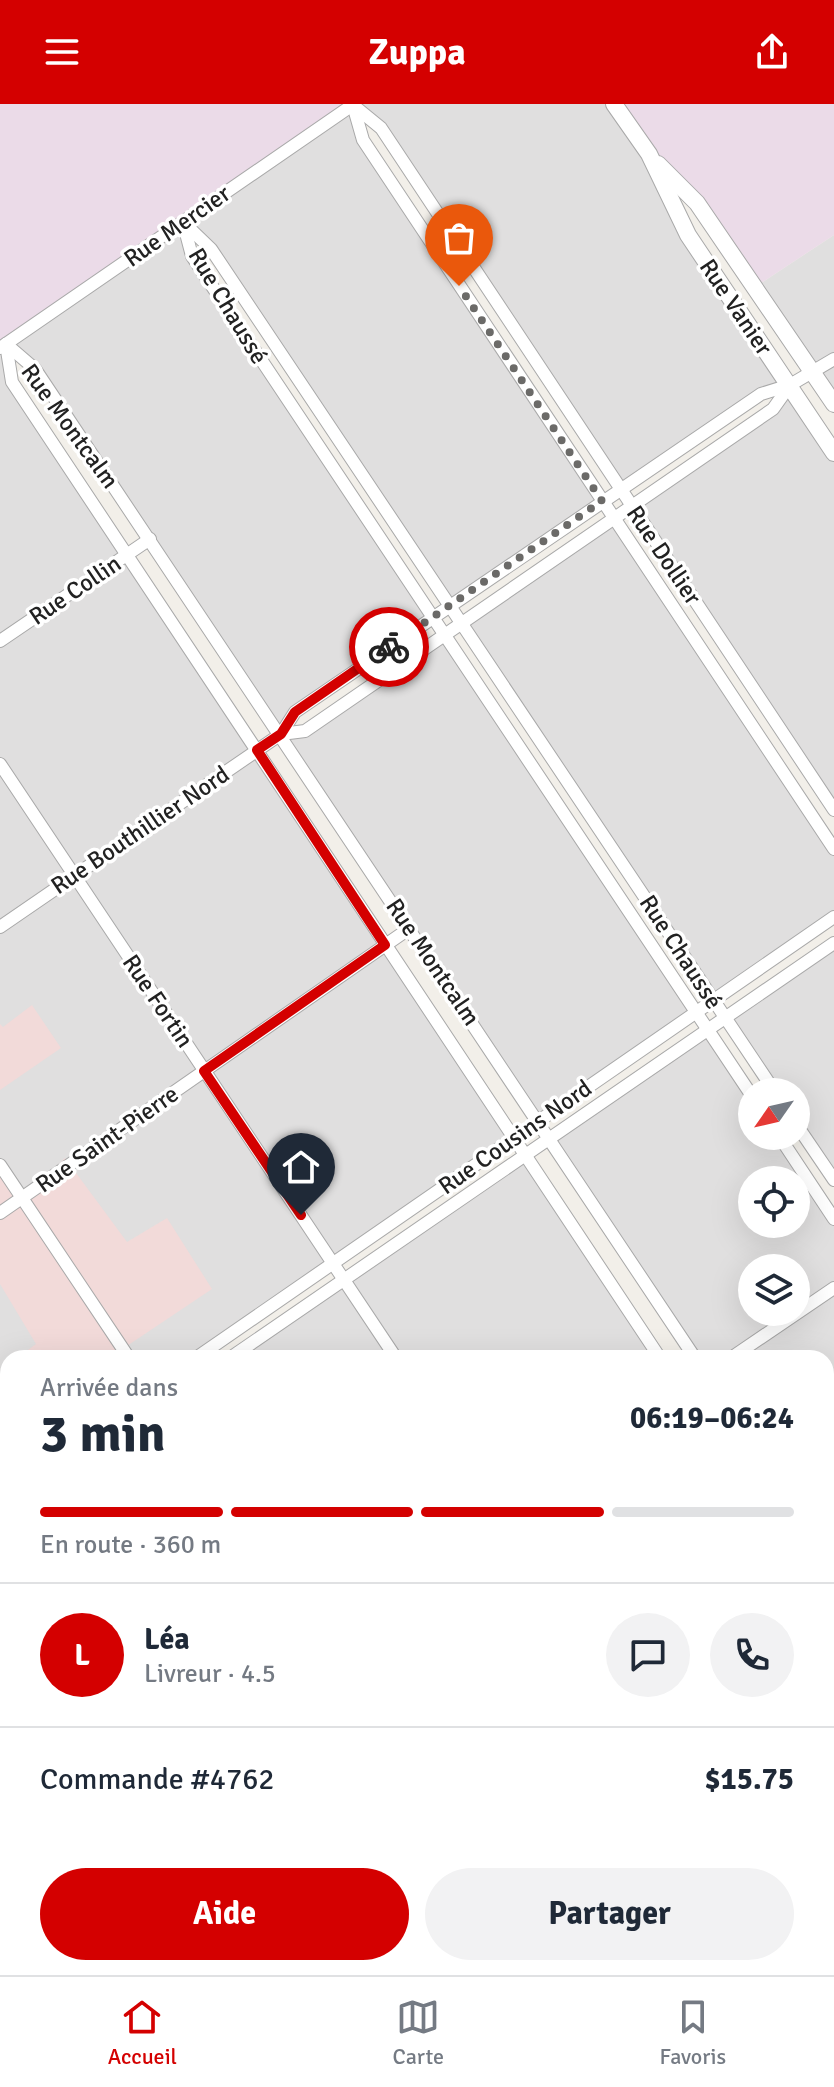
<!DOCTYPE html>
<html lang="fr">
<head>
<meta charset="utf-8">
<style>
  body { margin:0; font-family:Signika,sans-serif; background:#f2f2f3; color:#1f2937; height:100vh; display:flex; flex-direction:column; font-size:30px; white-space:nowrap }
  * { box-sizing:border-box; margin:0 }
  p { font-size:26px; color:#747a83 }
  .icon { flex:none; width:44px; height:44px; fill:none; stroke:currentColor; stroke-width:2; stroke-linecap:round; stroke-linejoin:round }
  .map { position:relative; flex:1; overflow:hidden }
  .drawer { position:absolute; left:0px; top:1246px; width:834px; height:626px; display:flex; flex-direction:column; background:#fff; border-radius:24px 24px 0 0; box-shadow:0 8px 32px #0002 }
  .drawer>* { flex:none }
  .needle { width:52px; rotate:236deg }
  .controls { position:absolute; left:738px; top:974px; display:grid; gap:16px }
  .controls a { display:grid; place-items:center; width:72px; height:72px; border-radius:50%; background:#fff; box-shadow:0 8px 32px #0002; font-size:40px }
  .pin { position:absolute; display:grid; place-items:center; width:68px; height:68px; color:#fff; margin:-82px -34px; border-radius:50% 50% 50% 0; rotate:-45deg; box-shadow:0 0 8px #0007 }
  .pin .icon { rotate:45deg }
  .courier { position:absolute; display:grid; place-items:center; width:80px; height:80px; margin:-40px; border:6px solid #d40000; border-radius:50%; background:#fff; color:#222; box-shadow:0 2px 10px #0007 }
  .headline em { font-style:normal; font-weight:700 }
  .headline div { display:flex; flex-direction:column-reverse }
  .headline { display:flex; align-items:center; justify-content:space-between; height:136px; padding:0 40px }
  h1 { font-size:52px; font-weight:700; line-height:60px }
  .bar { display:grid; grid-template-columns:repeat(4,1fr); gap:12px 8px; align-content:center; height:96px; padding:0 40px }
  .bar i { height:10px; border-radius:6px; background:#e0e1e3 }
  .bar .current { background:#d40000 }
  .bar p { grid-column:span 4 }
  .line { display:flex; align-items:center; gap:20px; padding:0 40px; border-top:2px solid #e0e1e3 }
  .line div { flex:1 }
  .round { display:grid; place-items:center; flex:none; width:84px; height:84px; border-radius:42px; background:#f2f2f3 }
  .action { display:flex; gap:16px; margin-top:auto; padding:16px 40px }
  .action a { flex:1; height:92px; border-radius:48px; background:#d40000; color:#fff; font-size:32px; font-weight:700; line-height:92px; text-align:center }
  .action a+a { background:#f2f2f3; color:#1f2937 }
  header { display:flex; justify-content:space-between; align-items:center; height:104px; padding:0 40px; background:#d40000; color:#fff; font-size:36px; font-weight:700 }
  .dock { display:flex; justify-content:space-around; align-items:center; height:112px; border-top:2px solid #e0e1e3; background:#fff; font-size:22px; color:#747a83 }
  .dock a { display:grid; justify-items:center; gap:4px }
  .dock .current { color:#d40000 }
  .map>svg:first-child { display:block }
  .residential { fill:#e0dfdf; fill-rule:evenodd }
  .commercial { fill:#f2dad9 }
  .industrial { fill:#ebdbe8 }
  .education { fill:#ffffe5 }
  .parking { fill:#e2e2e2 }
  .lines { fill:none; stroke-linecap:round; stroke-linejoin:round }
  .minor-casing { stroke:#a9a9a9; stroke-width:14 }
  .tertiary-casing { stroke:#a9a9a9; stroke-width:18 }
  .secondary-casing { stroke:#707d05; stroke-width:20 }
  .minor { stroke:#fff; stroke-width:12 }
  .tertiary { stroke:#fff; stroke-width:16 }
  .secondary { stroke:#f7fabf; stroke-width:18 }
  .done { stroke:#6b6a68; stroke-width:8; stroke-dasharray:0 14.4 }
  .route { stroke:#d40000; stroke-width:10 }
  .labels { text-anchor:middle; stroke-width:7; stroke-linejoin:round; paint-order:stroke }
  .street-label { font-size:24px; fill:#222; stroke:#fff }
</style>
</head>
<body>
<header><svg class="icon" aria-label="menu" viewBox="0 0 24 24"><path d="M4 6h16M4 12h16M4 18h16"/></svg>Zuppa<svg class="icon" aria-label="share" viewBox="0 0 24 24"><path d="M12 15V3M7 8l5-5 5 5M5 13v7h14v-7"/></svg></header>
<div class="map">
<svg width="834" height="1871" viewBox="0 0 834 1871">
  <rect width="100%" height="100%" fill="#f2efe9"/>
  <!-- residential -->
  <g class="residential">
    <path d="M354,0H614L688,131L834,349V705L633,403L773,305L789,283L761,290L618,384L381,24L354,2L363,36L602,397L450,500L211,145L184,119L192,152L433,514L295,608L281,630L305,627L445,532L695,909L538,1018L35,266L7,241L12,278L514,1034L196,1254H8V1387L0,1393V244Z"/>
    <path d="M834,131V300L755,183Z"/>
    <path d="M615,415L834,745V813L713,896L462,519Z"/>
    <path d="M834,839V1071L796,1017V988H776L725,914Z"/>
    <path d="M708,926L752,992V1032H778L834,1116V1463L826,1451V1254H695L549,1035ZM752,1076H796V1120H752ZM752,1164H796V1208H752Z"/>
    <path d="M525,1051L660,1254H230Z"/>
    <path d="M8,1407V1864H362L352,1871H0V1412Z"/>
    <path d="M424,1864H524L528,1871H413Z"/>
  </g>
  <!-- commercial -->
  <g class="commercial">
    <path d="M32,901L61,944L0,986V920L3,923Z"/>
    <path d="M65,1054L127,1138L167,1114L212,1185L109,1254H17L36,1240L0,1180V1065L22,1093Z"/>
  </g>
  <!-- industrial -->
  <g class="industrial">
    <path d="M0,0H354L0,244Z"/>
    <path d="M614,0H834V131L755,183Z"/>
  </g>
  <!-- education -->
  <path class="education" d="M834,1604V1871H565L560,1864H826V1609Z"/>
  <!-- parking -->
  <g class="parking">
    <path d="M826,1668L834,1670V1785L826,1811Z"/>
    <path d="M728,1864H810L808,1871H726Z"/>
  </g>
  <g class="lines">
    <defs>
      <g id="minor">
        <path d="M353,1L363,36L834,745"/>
        <path d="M353,1L381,24L834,706"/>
        <path d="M183,118L211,145L775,988"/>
        <path d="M183,118L192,152L752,992"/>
        <path d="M6,240L35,265L695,1254"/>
        <path d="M6,240L12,278L660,1254"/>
        <path d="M0,244L354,0"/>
        <path d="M0,537L150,435"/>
        <path d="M281,630L305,627L773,305L790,281"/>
        <path d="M0,660L396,1254"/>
        <path d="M0,823L281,630L295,608L761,290L790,281L834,255"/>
        <path d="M796,1020L834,1076"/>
        <path d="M779,1032L834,1115"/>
        <path d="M0,1061L129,1254"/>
        <path d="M0,1109L410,824"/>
        <path d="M196,1254L834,813"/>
        <path d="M230,1254L834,839"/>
        <path d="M731,1254L834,1184"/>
        <path d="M0,1390L8,1384"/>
        <path d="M0,1412L8,1407"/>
        <path d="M826,1451L834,1463"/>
        <path d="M0,1457L8,1469"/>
        <path d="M826,1499L834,1511"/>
        <path d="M0,1759L8,1753"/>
        <path d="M0,1835L8,1847"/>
        <path d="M20,1864L24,1871"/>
        <path d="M271,1864L275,1871"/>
        <path d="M524,1864L528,1871"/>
        <path d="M548,1864L552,1871"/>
      </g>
      <g id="tertiary">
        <path d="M614,0L649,50L688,131L834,349"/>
        <path d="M658,60L697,99L834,300"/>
      </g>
      <g id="secondary">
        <path d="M826,1536L834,1531"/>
        <path d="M826,1585L834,1579"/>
        <path d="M352,1871L362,1864"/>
        <path d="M413,1871L424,1864"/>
      </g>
    </defs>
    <!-- minor casing -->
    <use href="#minor" class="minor-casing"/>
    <!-- tertiary casing -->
    <use href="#tertiary" class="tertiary-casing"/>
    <!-- secondary casing -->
    <use href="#secondary" class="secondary-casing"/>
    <!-- minor -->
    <use href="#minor" class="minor"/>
    <!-- tertiary -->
    <use href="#tertiary" class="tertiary"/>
    <!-- secondary -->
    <use href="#secondary" class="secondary"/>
  </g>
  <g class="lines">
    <!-- done -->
    <path class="done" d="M389,543L602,397L459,182"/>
    <!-- route -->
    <path class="route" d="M301,1111L204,967L385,841L257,646L281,630L295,608L389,543"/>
  </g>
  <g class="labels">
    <!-- street labels -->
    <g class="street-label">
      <text transform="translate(177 122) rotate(-35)" y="8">Rue Mercier</text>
      <text transform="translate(228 202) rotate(59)" y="8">Rue Chaussé</text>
      <text transform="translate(736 203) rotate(56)" y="8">Rue Vanier</text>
      <text transform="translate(70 322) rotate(54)" y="8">Rue Montcalm</text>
      <text transform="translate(664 451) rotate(56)" y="8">Rue Dollier</text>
      <text transform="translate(75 486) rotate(-34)" y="8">Rue Collin</text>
      <text transform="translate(140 726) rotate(-34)" y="8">Rue Bouthillier Nord</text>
      <text transform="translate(681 848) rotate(57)" y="8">Rue Chaussé</text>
      <text transform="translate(433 858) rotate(56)" y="8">Rue Montcalm</text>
      <text transform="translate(158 897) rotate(56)" y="8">Rue Fortin</text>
      <text transform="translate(515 1033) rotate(-35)" y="8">Rue Cousins Nord</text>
      <text transform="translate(107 1035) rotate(-35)" y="8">Rue Saint-Pierre</text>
    </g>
  </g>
</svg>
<div class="controls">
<a><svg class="needle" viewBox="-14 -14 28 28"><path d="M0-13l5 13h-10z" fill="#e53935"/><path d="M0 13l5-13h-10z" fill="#747a83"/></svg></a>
<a><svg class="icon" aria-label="locate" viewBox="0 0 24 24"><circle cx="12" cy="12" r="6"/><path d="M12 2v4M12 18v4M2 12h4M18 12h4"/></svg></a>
<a><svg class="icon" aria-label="layers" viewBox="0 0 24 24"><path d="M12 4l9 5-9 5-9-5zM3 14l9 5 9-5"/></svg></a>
</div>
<div class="pin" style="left:459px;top:182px;background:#ea580c"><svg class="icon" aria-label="bag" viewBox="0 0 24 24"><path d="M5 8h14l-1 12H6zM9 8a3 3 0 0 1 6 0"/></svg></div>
<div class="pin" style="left:301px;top:1111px;background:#1f2937"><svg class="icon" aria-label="home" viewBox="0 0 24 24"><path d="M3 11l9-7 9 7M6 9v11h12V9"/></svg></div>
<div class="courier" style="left:389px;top:543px"><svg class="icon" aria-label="bike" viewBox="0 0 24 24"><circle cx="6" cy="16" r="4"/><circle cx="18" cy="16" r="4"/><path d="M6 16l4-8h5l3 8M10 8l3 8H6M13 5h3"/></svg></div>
<section class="drawer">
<div class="headline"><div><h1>3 min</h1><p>Arrivée dans</p></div><em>06:19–06:24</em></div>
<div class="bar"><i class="current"></i><i class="current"></i><i class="current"></i><i></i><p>En route · 360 m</p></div>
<div class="line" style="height:144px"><b class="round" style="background:#d40000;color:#fff">L</b><div><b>Léa</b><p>Livreur · 4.5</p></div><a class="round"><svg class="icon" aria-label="chat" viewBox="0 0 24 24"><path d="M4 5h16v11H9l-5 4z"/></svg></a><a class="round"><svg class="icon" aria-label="phone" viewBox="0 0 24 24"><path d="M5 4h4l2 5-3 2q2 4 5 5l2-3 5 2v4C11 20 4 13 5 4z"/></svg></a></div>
<div class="line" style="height:104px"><div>Commande #4762</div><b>$15.75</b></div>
<div class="action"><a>Aide</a><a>Partager</a></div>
</section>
</div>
<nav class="dock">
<a class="current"><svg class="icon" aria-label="home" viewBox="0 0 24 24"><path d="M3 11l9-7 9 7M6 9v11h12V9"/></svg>Accueil</a>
<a><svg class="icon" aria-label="map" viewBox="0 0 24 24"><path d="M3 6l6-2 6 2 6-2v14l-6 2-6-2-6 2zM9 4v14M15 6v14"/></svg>Carte</a>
<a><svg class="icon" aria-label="saved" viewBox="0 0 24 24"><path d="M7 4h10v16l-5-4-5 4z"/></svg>Favoris</a>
</nav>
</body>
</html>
